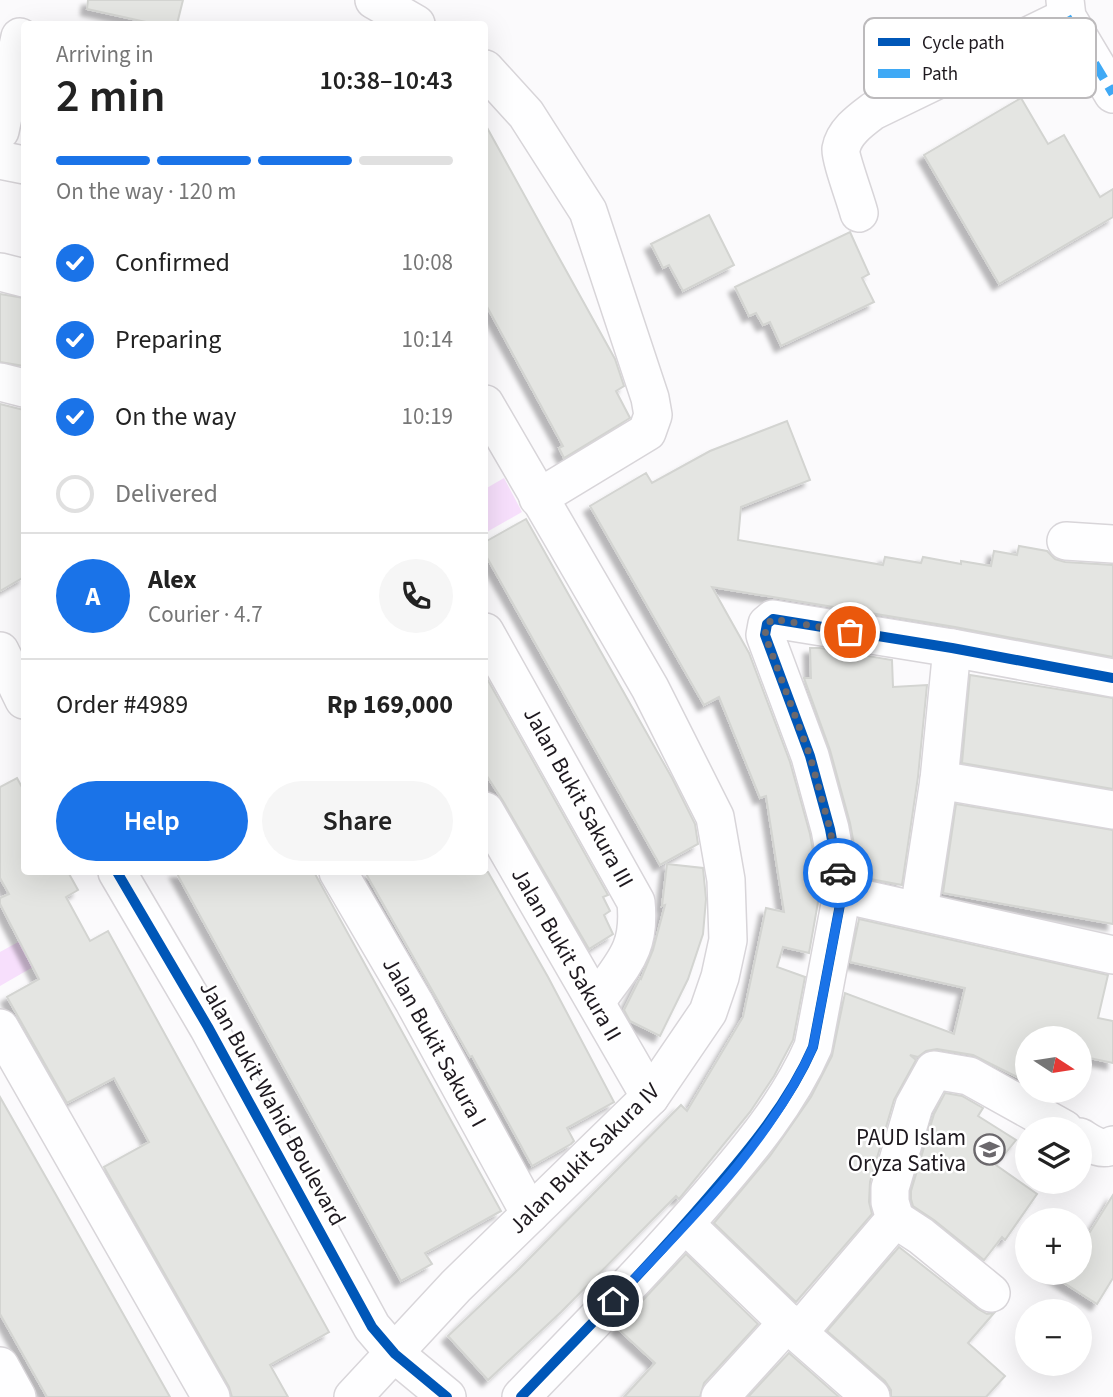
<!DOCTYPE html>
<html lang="en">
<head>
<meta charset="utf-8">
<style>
  body { margin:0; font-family:"Source Sans 3",sans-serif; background:#f6f6f6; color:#222; height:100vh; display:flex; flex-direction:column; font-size:26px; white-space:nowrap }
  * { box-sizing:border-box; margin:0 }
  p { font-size:23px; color:#767676 }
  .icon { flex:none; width:38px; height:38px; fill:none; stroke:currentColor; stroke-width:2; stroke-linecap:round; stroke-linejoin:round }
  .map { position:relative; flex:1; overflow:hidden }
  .side { position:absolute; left:21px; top:21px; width:467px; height:854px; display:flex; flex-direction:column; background:#fff; border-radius:7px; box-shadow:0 7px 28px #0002 }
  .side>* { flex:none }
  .needle { width:46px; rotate:102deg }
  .fabs { position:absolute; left:1015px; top:1026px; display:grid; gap:14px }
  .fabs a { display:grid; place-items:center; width:77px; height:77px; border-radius:50%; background:#fff; box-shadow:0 7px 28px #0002; font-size:35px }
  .pin { position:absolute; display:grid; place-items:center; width:60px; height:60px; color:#fff; margin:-30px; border:4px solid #fff; border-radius:50%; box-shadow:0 2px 7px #0007 }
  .courier { position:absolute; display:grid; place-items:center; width:70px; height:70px; margin:-35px; border:5px solid #1a73e8; border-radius:50%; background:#fff; color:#222; box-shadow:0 2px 9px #0007 }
  .summary em { font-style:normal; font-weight:600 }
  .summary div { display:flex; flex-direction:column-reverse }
  .summary { display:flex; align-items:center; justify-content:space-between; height:119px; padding:0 35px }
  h1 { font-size:46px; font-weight:600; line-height:52px }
  .bar { display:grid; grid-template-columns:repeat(4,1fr); gap:10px 7px; align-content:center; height:84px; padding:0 35px }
  .bar i { height:9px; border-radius:5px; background:#e0e0e0 }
  .bar .selected { background:#1a73e8 }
  .bar p { grid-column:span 4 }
  .line { display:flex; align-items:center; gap:18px; padding:0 35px; border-top:2px solid #e0e0e0 }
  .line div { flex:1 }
  .round { display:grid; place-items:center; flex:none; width:74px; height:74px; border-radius:37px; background:#f6f6f6 }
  ol { padding:0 35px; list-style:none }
  li { display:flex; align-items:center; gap:21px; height:77px }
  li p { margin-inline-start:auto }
  li .icon { padding:7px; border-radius:50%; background:#1a73e8; color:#fff; stroke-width:4 }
  li:last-child { color:#767676 }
  li i { width:38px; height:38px; border:4px solid #e0e0e0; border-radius:50% }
  .button { display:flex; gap:14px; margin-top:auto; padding:14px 35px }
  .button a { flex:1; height:80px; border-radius:42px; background:#1a73e8; color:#fff; font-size:28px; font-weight:600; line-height:80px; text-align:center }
  .button a+a { background:#f6f6f6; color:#222 }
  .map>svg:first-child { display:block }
  .green { fill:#f7dffc }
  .building { fill:#e4e5e2; stroke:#d3d4d1; stroke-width:2; filter:url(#shadow) }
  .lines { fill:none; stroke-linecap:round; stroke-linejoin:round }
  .minor-casing { stroke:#d8d5d9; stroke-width:40 }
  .minor { stroke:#fefeff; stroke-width:37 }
  .quiet { stroke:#3fa9f5; stroke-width:9; stroke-dasharray:18 9; stroke-linecap:butt }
  .cycleway-casing { stroke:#fff; stroke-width:15 }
  .cycleway { stroke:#0057b8; stroke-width:10 }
  .done { stroke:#6b686c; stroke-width:7; stroke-dasharray:0 12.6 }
  .route { stroke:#1a73e8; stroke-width:9 }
  .labels { text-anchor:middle; stroke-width:5; stroke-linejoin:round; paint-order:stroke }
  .street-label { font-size:23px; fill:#1e191f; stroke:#fff }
  .poi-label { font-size:23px; fill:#1e191f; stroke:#fff; text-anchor:end }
  .key { fill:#fff; stroke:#bcbabc; stroke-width:2 }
  .key-label { font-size:19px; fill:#1e191f }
</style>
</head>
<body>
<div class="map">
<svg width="1113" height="1397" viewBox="0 0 1113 1397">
  <defs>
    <filter id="shadow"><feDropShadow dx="-6" dy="6" stdDeviation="2" flood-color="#0004"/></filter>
  </defs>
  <rect width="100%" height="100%" fill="#fbfafc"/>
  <!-- green -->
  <g class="green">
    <path d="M504,478L522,512L485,533V489Z"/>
    <path d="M20,941L66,948L0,986V952Z"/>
  </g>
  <!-- building -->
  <g class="building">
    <path d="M88,0H183L177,24H155L87,9Z"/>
    <path d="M1021,98L1048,144L1064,135L1100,197L1113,189V217L999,284L924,155Z"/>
    <path d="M485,124L615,359L624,386L616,391L630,418L564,458L559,448L563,446L485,303Z"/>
    <path d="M709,215L734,265L683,291L669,265L663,268L651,244Z"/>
    <path d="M850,232L869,274L862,278L874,302L781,346L770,322L763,325L756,313L749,316L735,287Z"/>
    <path d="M0,294L24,298V366L0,362Z"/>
    <path d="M0,404L24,410V577L0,591Z"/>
    <path d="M787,421L810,480L741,507L738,540L883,565L885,557L921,563L923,557L961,564V561L991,566L994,551L1017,555L1019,546L1047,551L1055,559L1065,562L1113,565V657L955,627L712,587L749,653L790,762L810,834L820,891L809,953L783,947L777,967L805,977L793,1040L774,1076L750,1112L679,1199L676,1196L561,1312L488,1380L448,1336L520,1268L681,1105L687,1111L743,1017L766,908L784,912L766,796L760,798L719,697L704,705L590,506L646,473L652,483L710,451Z"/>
    <path d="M526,519L672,778L695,824L698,844L660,865L485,554V542Z"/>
    <path d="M810,648H820L892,660L893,687L927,685L918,777L902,885L860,877L850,823L830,750L804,678H811Z"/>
    <path d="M485,675L608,895L603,897L610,911L604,915L613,934L589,949L503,801L485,773Z"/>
    <path d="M970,675L1113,698V789L962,763Z"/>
    <path d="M17,778L24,791V872H68L78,890L66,897L90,941L108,931L329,1332L270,1365L288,1397H232L229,1387L104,1167L149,1142L114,1078L67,1103L7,997L39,979L0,904V898L9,894L0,878V787Z"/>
    <path d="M956,804L1113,830V924L943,893Z"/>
    <path d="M667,864L703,868L706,899L703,934L688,979L660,1036L630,1021L624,1010L640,978L641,979L653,950L665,905L662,906Z"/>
    <path d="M176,872H314L501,1211L425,1253L432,1264L401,1281Z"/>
    <path d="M365,872H488L548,977L614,1102L567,1128L574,1141L571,1144L532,1166L472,1056L470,1057Z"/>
    <path d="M859,919L1108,975L1098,1018L1113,1021V1063L1080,1056V1038H1027V1082L973,1055L937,1049L926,1051L918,1057L910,1055L916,1060L894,1100L870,1182L869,1202L872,1214L796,1302L714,1223L770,1156L811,1097L832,1056L845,993L954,1034L965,988L850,962Z"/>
    <path d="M945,1093L962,1096L983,1108L978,1116L1016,1140L996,1165L1037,1194L1005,1240L1002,1237L984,1260L934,1220L913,1206L911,1199V1191L934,1114Z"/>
    <path d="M0,1097L56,1195L170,1397H47L0,1314Z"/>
    <path d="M1113,1195V1278L1097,1304L1047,1272H1080V1226L1090,1232Z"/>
    <path d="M899,1247L978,1309L987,1314L994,1313L968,1343L1005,1376L986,1397H891V1390L885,1381L827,1331Z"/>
    <path d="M686,1254L758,1324L704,1383L700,1397H624L655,1363L617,1328Z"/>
    <path d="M789,1353L839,1397H748Z"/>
  </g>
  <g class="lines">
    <defs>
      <g id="minor">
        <path d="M374,0L416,24"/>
        <path d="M1065,0L1067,17L1113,94"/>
        <path d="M485,69L526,114L588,211L650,398L653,415L647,432L538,498"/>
        <path d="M0,131L20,37"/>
        <path d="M0,160L24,165"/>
        <path d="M859,213C856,201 840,158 841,149C844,132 861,120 873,111L1067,17"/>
        <path d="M0,272L24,278"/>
        <path d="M0,382L24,388"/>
        <path d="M1066,541L1113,544"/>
        <path d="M485,632L636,902C641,951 622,964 596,1002"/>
        <path d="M0,651L24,700"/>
        <path d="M939,780L1113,810"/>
        <path d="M485,811L650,1097"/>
        <path d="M117,872L208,1027L372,1327L395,1354L447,1397"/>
        <path d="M338,872L414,1002L530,1214"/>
        <path d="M842,894L1113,955"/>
        <path d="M919,910L939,780L952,648"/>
        <path d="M0,1028L211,1397"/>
        <path d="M1080,1137C1090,1143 1101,1152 1113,1145"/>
        <path d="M895,1219L921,1236L991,1293"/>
        <path d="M685,1224L798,1333L871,1397"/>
        <path d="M798,1333L895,1219L890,1202V1188L914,1106L934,1070L969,1076L1064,1129"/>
        <path d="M0,1366L17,1397"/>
        <path d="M353,1397L456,1286L650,1097L708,1012L720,977L728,940L726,880L715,817L650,688L485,404"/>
        <path d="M521,1397C585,1330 650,1265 710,1195C749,1150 789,1102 813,1047L842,894L830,829L810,756L765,635L767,624L773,619L952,648L1113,678"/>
        <path d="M720,1397L788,1322"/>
      </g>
    </defs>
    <!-- minor casing -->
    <use href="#minor" class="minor-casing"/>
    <!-- minor -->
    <use href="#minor" class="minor"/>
    <!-- quiet -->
    <path class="quiet" d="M1067,17L1113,94"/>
    <defs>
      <g id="cycleway">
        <path d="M117,872L208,1027L372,1327L395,1354L447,1397"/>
        <path d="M521,1397C585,1330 650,1265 710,1195C749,1150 789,1102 813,1047L842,894L830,829L810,756L765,635L767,624L773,619L952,648L1113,678"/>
      </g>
    </defs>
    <!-- cycleway casing -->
    <use href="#cycleway" class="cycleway-casing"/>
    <!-- cycleway -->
    <use href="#cycleway" class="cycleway"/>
  </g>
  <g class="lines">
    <!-- done -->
    <path class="done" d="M838,873L830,829L810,756L765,635L767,624L773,619L850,632"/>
    <!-- route -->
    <path class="route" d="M613,1301C685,1225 770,1144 813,1047L842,894L838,873"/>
  </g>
  <!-- icons -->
  <defs>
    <symbol id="school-ring" viewBox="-11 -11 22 22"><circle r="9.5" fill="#fff" stroke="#6b686c" stroke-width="1.5"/><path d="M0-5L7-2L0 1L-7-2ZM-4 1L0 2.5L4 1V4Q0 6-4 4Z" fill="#6b686c"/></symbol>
  </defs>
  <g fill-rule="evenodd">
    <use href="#school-ring" x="972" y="1132" width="35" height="35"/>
  </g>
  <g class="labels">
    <!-- street labels -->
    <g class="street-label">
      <text transform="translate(579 797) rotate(61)" y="8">Jalan Bukit Sakura III</text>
      <text transform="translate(567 954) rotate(60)" y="8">Jalan Bukit Sakura II</text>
      <text transform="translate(435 1042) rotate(61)" y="8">Jalan Bukit Sakura I</text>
      <text transform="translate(273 1103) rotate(61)" y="8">Jalan Bukit Wahid Boulevard</text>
      <text transform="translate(584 1158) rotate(-45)" y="8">Jalan Bukit Sakura IV</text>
    </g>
    <!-- poi labels -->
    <g class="poi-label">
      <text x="966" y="1145">PAUD Islam<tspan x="966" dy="26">Oryza Sativa</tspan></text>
    </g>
  </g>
  <!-- legend -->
  <rect x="864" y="18" width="232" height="80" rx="10" class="key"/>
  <rect x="878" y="38" width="32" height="8" fill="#0057b8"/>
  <rect x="878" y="69" width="32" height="9" fill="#3fa9f5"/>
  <g class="key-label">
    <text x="922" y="49">Cycle path</text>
    <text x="922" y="80">Path</text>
  </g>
</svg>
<div class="fabs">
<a><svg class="needle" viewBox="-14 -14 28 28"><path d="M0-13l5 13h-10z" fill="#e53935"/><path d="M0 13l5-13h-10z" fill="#767676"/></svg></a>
<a><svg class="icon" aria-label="layers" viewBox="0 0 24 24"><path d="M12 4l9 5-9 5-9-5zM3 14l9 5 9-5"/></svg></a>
<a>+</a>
<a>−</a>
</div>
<div class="pin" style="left:850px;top:632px;background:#ea580c"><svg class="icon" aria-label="bag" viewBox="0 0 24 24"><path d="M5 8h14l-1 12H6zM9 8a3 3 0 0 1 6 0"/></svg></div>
<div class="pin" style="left:613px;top:1301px;background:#1f2937"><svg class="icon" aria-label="home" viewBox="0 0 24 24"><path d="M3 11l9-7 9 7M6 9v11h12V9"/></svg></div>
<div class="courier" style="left:838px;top:873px"><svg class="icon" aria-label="car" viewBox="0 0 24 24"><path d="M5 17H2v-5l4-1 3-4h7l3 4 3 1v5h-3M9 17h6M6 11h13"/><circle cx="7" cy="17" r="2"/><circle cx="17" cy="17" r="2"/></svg></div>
<section class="side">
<div class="summary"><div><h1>2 min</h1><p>Arriving in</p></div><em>10:38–10:43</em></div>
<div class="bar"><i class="selected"></i><i class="selected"></i><i class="selected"></i><i></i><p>On the way · 120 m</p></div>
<ol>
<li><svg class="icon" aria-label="check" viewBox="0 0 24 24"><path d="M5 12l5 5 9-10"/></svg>Confirmed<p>10:08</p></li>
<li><svg class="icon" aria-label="check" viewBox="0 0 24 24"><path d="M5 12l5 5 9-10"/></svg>Preparing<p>10:14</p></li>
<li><svg class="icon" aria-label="check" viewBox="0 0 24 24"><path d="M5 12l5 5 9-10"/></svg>On the way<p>10:19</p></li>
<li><i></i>Delivered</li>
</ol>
<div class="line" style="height:126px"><b class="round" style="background:#1a73e8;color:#fff">A</b><div><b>Alex</b><p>Courier · 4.7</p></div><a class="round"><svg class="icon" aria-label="phone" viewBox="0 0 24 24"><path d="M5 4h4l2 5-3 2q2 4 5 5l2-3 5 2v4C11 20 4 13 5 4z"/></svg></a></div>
<div class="line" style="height:91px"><div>Order #4989</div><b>Rp 169,000</b></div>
<div class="button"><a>Help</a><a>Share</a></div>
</section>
</div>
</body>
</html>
